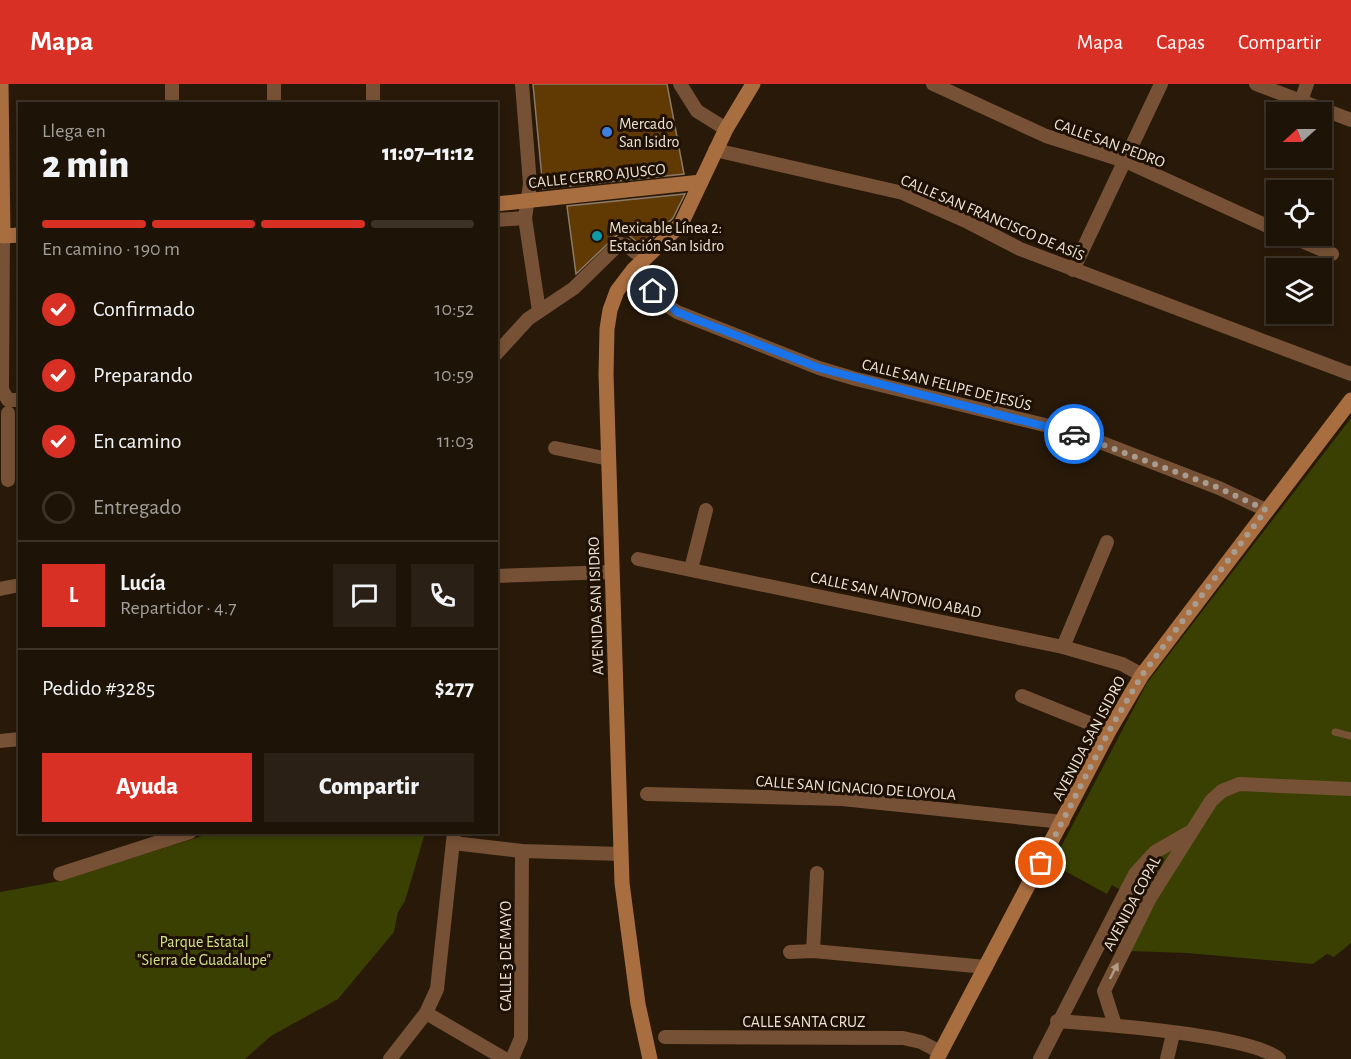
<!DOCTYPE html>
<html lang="es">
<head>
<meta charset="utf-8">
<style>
  body { margin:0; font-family:"Alegreya Sans",sans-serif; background:#2b2015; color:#f1f3f6; height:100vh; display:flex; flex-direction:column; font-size:22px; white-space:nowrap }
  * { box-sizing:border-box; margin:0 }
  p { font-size:20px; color:#a19e9b }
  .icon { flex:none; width:33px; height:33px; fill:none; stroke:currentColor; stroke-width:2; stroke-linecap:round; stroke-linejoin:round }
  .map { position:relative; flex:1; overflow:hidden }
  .panel { position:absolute; left:18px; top:18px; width:480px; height:732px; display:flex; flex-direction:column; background:#1e1307; border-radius:0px; box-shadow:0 3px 9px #0003,0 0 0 2px #3c3228 }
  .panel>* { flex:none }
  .needle { width:39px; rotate:249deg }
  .buttons { position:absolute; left:1266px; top:18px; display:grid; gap:12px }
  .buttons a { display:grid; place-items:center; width:66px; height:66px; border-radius:0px; background:#1e1307; box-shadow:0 3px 9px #0003,0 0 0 2px #3c3228; font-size:30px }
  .pin { position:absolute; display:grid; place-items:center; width:51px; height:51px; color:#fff; margin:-26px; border:3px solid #fff; border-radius:50%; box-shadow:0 2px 6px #0007 }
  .courier { position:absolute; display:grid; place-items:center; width:60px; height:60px; margin:-30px; border:4px solid #1a73e8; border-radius:50%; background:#fff; color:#222; box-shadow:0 2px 8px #0007 }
  .overview em { font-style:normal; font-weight:800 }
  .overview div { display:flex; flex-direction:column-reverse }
  .overview { display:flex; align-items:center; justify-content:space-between; height:102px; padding:0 24px }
  h1 { font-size:39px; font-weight:800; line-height:45px }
  .bar { display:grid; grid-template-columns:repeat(4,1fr); gap:9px 6px; align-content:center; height:72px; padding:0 24px }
  .bar i { height:8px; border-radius:4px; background:#3c3228 }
  .bar .on { background:#d93025 }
  .bar p { grid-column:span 4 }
  .line { display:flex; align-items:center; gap:15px; padding:0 24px; border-top:2px solid #3c3228 }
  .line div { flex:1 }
  .round { display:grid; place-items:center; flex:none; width:63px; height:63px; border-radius:0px; background:#2b2015 }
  ol { padding:0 24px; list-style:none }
  li { display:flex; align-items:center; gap:18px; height:66px }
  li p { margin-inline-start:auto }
  li .icon { padding:6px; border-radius:50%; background:#d93025; color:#fff; stroke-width:4 }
  li:last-child { color:#a19e9b }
  li i { width:33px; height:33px; border:3px solid #3c3228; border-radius:50% }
  .cta { display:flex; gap:12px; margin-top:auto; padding:12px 24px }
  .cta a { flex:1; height:69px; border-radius:0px; background:#d93025; color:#fff; font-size:24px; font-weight:800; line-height:69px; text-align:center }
  .cta a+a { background:#2b2015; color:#f1f3f6 }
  header { display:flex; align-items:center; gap:36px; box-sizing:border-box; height:84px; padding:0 30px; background:#d93025; color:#fff }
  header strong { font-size:28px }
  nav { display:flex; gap:33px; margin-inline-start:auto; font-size:21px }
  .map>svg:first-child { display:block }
  .green { fill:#394001 }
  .building { fill:#613a03; stroke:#8b7966; stroke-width:1.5 }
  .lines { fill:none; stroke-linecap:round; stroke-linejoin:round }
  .lane { stroke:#765135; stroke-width:7 }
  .street { stroke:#765135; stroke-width:14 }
  .secondary { stroke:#a96e40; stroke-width:15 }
  .oneway { fill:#b19a86 }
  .done { stroke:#a79c8f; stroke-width:6; stroke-dasharray:0 10.8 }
  .route { stroke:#1a73e8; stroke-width:8 }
  .shop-dot { fill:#3f7fe0; stroke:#1e1002; stroke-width:2 }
  .culture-dot { fill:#0f9aa8; stroke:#1e1002; stroke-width:2 }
  .labels { text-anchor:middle; stroke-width:6; stroke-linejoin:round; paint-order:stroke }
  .poi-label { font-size:16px; fill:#ece2d7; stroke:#1e1002; text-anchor:start }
  .street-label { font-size:16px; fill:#ece2d7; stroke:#1e1002 }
  .park-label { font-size:16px; fill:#d2e189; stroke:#1e1002 }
</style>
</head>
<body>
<header>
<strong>Mapa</strong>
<nav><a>Mapa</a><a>Capas</a><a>Compartir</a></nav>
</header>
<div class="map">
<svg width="1351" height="975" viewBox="0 0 1351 975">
  <rect width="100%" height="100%" fill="#281909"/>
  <!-- green -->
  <g class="green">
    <path d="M1351,334V859L1334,873L1327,870L1313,880L1187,869L1128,867L1141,819L1127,813L1128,810L1112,801L1107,810L1052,780L1147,599Z"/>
    <path d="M291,748L425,749L405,817L398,828L394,848L338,915L271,952L245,975H0V808L60,797L205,751Z"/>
  </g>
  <!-- building -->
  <g class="building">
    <path d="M533,0H667L684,90L543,105Z"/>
    <path d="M685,110L673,134L643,163L625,148L616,152L576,190L567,122Z"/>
  </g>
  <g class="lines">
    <!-- lane -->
    <path class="lane" d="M1335,648L1351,652"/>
    <!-- street -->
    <g class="street">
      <path d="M172,0V20"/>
      <path d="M274,0V20"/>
      <path d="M373,0V20"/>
      <path d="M522,0L530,100L525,134L539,227"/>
      <path d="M680,0L697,27L726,45"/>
      <path d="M933,0L1046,52L1125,77L1276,146"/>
      <path d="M1256,0L1351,36"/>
      <path d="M1301,17L1307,0"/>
      <path d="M715,66L903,109L966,137L1020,165L1351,290"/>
      <path d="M496,136L525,134"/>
      <path d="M0,152H3L2,306L8,316H20"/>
      <path d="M1290,152L1332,170"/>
      <path d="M633,186L668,222L677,228L819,284L856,295L1053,343L1105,360L1219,404L1266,426"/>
      <path d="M1073,186L1161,0"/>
      <path d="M496,270L528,235L574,204L619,160L626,161L644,175"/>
      <path d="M555,364L609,375"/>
      <path d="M8,396V329"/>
      <path d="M638,475L1063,563L1122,580L1142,591"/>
      <path d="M691,485L706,426"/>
      <path d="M496,492L612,488"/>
      <path d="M0,505L20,501"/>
      <path d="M1063,563L1107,458"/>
      <path d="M1022,612L1109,647"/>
      <path d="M0,657L20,655"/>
      <path d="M647,710L842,715L1063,738"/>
      <path d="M453,759L522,767L621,770"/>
      <path d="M60,790L190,748"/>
      <path d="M813,867L817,789"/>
      <path d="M790,868L813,867L986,883"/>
      <path d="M426,929L505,975"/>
      <path d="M1057,937C1100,940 1252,951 1279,975"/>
      <path d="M1115,941L1104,907L1150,814L1211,717L1222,707L1239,700L1351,705"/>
      <path d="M665,953L903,954L921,958L940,968"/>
      <path d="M390,975L426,929L437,905L454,748"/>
      <path d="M512,975L521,954L522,767"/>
      <path d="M1040,975L1135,790L1155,768L1188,749"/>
      <path d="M1167,975L1173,950"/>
    </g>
    <!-- secondary -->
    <g class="secondary">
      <path d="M1,0L3,152L20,151"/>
      <path d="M496,120L701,98"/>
      <path d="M650,975L638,920L622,799L606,290L607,245L610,226L617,207L633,186L681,140L726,45L753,0"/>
      <path d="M937,975L1109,647L1142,591L1351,316"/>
    </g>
  </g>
  <!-- one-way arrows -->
  <defs><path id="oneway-solid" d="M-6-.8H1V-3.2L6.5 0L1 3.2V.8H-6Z" transform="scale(1.5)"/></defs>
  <use class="oneway" href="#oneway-solid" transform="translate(1114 887) rotate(-63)"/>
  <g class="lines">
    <!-- done -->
    <path class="done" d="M1041,779L1109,647L1142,591L1266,426L1219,404L1074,350"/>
    <!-- route -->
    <path class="route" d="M653,207L677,228L819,284L1074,350"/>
  </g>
  <!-- markers -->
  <circle class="shop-dot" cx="607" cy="48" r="6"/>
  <circle class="culture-dot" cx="597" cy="152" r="6"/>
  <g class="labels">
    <!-- poi labels -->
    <g class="poi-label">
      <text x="619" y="45">Mercado<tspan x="619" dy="18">San Isidro</tspan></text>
      <text x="609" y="149">Mexicable Línea 2:<tspan x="609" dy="18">Estación San Isidro</tspan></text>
    </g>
    <!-- street labels -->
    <g class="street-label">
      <text transform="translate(1110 58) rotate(20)" y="6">CALLE SAN PEDRO</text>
      <text transform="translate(597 91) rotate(-6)" y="6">CALLE CERRO AJUSCO</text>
      <text transform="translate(993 133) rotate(23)" y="6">CALLE SAN FRANCISCO DE ASÍS</text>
      <text transform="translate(947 300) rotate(14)" y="6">CALLE SAN FELIPE DE JESÚS</text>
      <text transform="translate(896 510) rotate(12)" y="6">CALLE SAN ANTONIO ABAD</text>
      <text transform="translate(595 522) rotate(-92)" y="6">AVENIDA SAN ISIDRO</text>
      <text transform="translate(1088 654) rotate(-62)" y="6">AVENIDA SAN ISIDRO</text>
      <text transform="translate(856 703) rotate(4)" y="6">CALLE SAN IGNACIO DE LOYOLA</text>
      <text transform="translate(1131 819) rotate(-62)" y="6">AVENIDA COPAL</text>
      <text transform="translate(505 872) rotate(-90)" y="6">CALLE 3 DE MAYO</text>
      <text x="804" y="943">CALLE SANTA CRUZ</text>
    </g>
    <!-- park labels -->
    <g class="park-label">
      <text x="204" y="863">Parque Estatal<tspan x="204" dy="18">"Sierra de Guadalupe"</tspan></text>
    </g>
  </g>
</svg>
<div class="buttons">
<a><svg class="needle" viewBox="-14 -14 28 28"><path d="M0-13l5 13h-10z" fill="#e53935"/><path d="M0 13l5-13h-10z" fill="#a19e9b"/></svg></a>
<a><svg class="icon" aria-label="locate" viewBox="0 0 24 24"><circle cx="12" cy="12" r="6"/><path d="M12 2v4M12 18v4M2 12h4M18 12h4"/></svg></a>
<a><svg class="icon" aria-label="layers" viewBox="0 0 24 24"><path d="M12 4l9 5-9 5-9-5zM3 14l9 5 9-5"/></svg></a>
</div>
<div class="pin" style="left:1041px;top:779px;background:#ea580c"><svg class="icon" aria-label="bag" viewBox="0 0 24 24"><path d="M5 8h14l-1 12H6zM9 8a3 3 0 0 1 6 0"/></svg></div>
<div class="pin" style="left:653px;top:207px;background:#1f2937"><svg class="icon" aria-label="home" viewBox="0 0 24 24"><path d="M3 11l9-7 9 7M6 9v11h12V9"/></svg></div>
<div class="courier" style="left:1074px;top:350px"><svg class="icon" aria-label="car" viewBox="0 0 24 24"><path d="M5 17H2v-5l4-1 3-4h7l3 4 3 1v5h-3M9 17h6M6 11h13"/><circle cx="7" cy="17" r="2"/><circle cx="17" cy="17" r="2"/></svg></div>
<section class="panel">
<div class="overview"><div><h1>2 min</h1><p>Llega en</p></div><em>11:07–11:12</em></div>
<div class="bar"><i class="on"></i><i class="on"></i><i class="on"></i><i></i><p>En camino · 190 m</p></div>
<ol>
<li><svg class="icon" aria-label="check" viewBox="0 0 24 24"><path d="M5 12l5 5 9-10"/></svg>Confirmado<p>10:52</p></li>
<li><svg class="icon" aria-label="check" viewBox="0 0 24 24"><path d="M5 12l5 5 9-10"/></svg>Preparando<p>10:59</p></li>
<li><svg class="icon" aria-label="check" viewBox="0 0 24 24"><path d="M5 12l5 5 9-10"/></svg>En camino<p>11:03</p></li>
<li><i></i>Entregado</li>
</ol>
<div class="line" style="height:108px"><b class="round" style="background:#d93025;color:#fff">L</b><div><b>Lucía</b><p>Repartidor · 4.7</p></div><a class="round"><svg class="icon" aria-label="chat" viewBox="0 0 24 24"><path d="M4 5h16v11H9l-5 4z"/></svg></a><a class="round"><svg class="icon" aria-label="phone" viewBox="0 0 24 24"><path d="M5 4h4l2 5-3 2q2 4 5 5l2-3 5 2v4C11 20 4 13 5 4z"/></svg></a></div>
<div class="line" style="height:78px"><div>Pedido #3285</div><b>$277</b></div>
<div class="cta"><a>Ayuda</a><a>Compartir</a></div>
</section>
</div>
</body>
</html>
